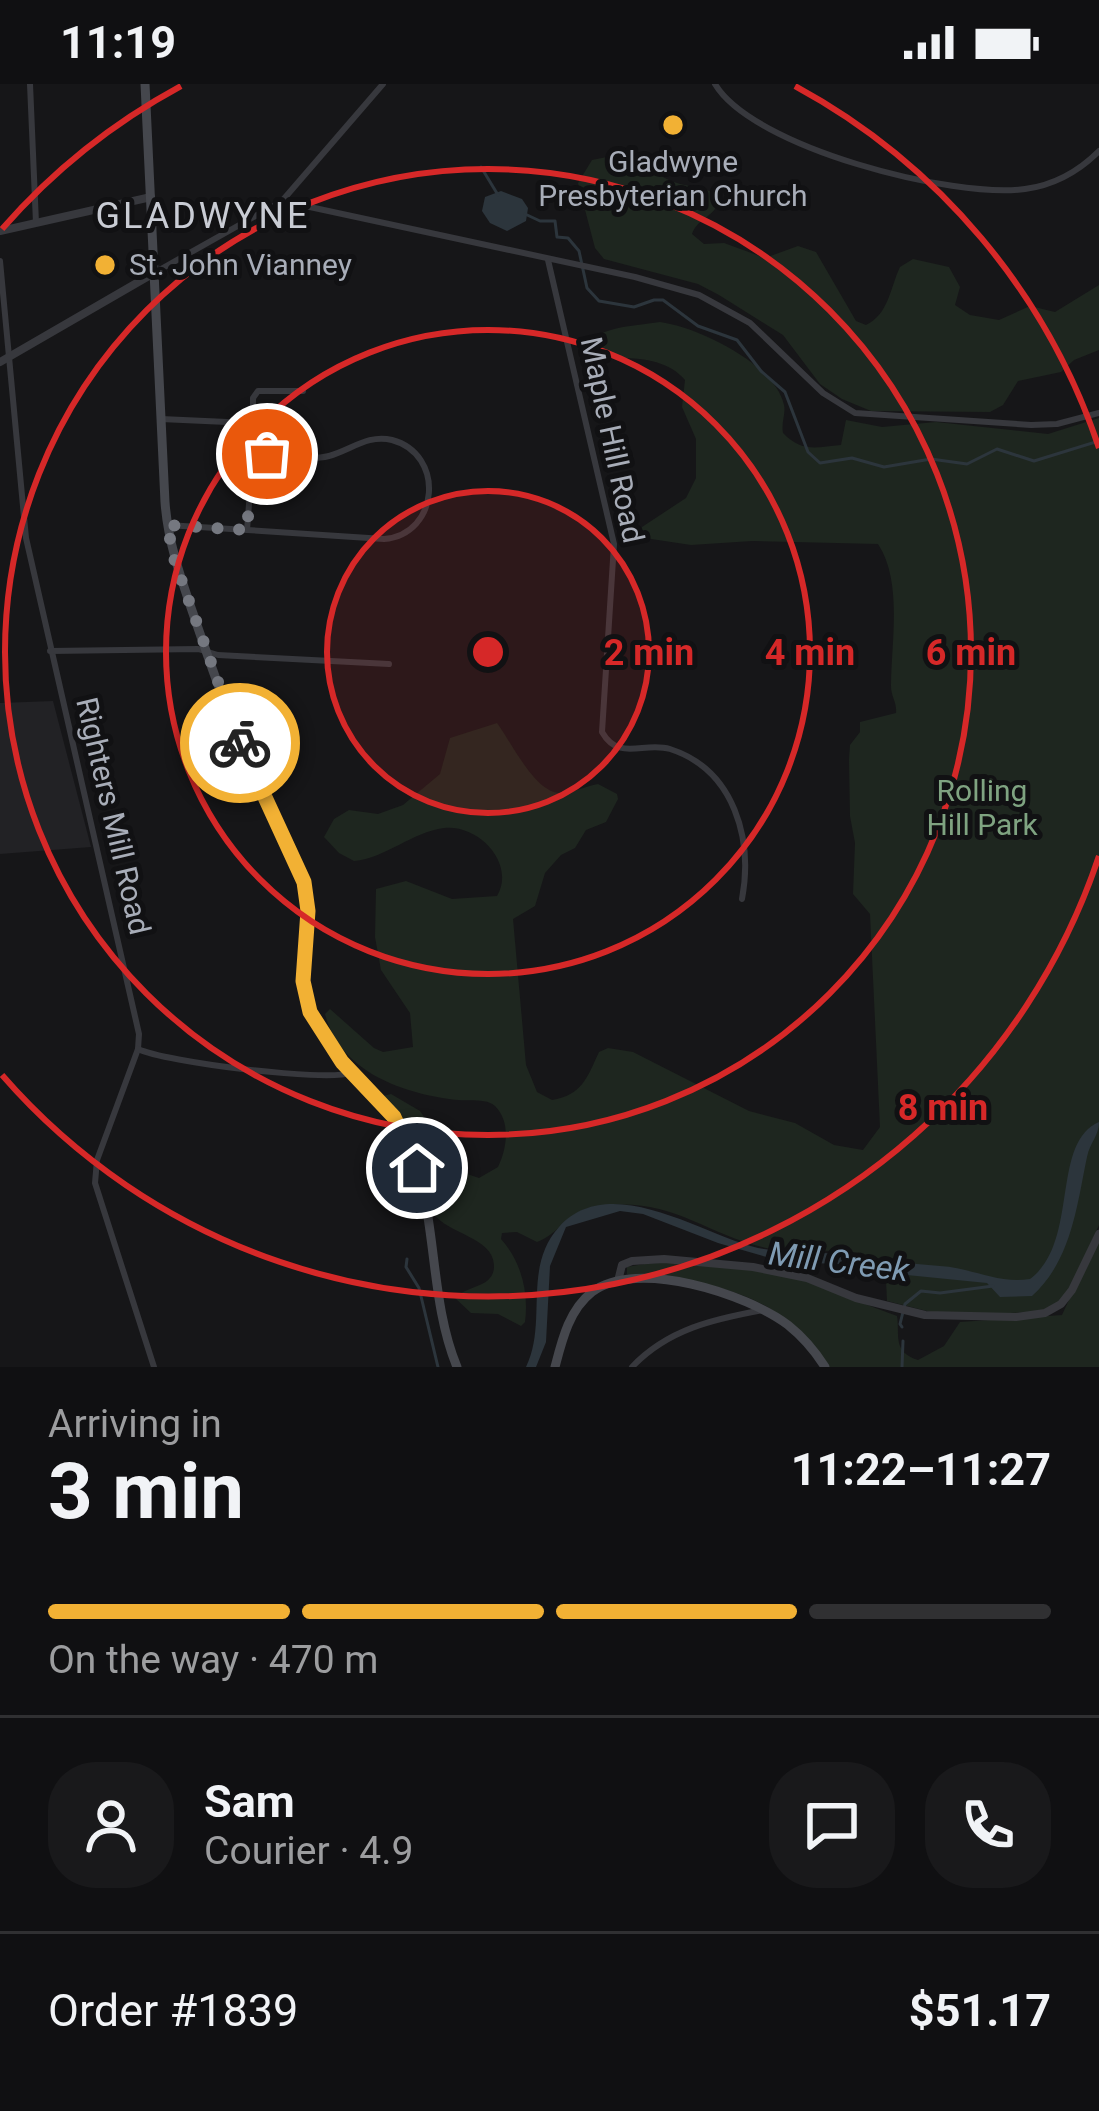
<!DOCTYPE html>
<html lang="en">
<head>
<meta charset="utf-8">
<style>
  body { margin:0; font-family:Roboto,sans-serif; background:#19191b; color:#f1f3f6; height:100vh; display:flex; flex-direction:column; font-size:45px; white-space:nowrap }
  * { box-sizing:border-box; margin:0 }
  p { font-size:39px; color:#9c9d9f }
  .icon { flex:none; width:66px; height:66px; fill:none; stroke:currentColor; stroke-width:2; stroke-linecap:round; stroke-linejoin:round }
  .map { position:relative; height:1283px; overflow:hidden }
  .details { display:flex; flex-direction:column; background:#101012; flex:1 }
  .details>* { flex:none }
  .pin { position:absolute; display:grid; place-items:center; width:102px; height:102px; color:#fff; margin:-51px; border:6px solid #fff; border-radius:50%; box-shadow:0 3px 12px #0007 }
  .courier { position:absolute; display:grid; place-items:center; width:120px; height:120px; margin:-60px; border:9px solid #f2b134; border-radius:50%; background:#fff; color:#222; box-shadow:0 3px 15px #0007 }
  .summary em { font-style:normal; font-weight:700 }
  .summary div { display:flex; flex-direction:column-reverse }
  .summary { display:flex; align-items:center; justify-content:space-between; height:204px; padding:0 48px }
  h1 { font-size:78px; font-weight:700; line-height:90px }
  .bar { display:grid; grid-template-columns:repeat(4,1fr); gap:18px 12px; align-content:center; height:144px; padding:0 48px }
  .bar i { height:15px; border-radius:9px; background:#303032 }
  .bar .selected { background:#f2b134 }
  .bar p { grid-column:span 4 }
  .line { display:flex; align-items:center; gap:30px; padding:0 48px; border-top:3px solid #303032 }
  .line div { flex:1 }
  .round { display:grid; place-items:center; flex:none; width:126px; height:126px; border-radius:48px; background:#19191b }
  .status { display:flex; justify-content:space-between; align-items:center; height:84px; padding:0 60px; background:#101012; direction:ltr }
  .status svg { height:33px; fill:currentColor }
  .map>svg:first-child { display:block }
  .built { fill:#222225 }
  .green { fill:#1e261f }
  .water { fill:#2c353c }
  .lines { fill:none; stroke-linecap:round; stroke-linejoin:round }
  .stream { stroke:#2c353c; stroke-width:3 }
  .minor { stroke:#37383d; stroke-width:6 }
  .tertiary { stroke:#37383d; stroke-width:8 }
  .secondary { stroke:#45474d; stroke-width:9 }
  .done { stroke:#757880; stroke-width:12; stroke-dasharray:0 21.6 }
  .route { stroke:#f2b134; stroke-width:15 }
  .ring { fill:none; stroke:#d62828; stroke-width:6 }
  .poi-dot { fill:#f2b134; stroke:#111113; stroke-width:4.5 }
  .labels { text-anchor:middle; stroke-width:10; stroke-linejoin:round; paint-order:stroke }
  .poi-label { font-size:30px; fill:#a8adb8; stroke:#111113 }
  .street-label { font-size:30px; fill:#a8adb8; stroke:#111113 }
  .park-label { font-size:30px; fill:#7fa381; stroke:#111113 }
  .water-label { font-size:33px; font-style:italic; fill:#7f9bb3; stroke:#111113 }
  .quarter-label { font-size:36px; letter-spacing:3px; fill:#c9ccd4; stroke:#111113 }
  .centre { fill:#d62828; stroke:#111113; stroke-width:6 }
  .ring-label { font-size:36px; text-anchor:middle; font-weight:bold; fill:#d62828; stroke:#111113; stroke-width:10; stroke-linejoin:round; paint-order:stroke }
</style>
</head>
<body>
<div class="status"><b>11:19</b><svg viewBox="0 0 49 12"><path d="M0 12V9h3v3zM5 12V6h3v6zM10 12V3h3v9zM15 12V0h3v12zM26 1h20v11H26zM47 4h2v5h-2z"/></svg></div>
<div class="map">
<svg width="1099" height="1283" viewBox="0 0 1099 1283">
  <rect width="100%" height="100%" fill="#161618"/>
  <!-- built -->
  <path class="built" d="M53,617L91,763L0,770V619Z"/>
  <!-- green -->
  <g class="green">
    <path d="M622,70C643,74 654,91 674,98C691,104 705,102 720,113C717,133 698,133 692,150L704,160L724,159L765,174L798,162L816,168L856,237L866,241C889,230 890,204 900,183L913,175L949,183L960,203L955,221L970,231L999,236L1030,222L1055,228L1099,201V266L1074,276L1061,288L1018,297L1003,321L990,328L871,327L842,315L820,300L783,251L719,211L698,200L604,175L595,164L578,99L592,76Z"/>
    <path d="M660,238C698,243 775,280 784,321C786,330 781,338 783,349C802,369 817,363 841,361L846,336L882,343L936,338L1048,350L1099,334V1141L1064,1217L1046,1228L943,1231L887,1217L885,1176C870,1173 855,1168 840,1167C814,1166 792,1170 766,1164C701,1149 674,1113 598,1122C567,1126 560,1150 537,1158L517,1148L502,1149L501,1155C521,1177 529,1208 525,1238L521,1242L498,1230L471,1229L455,1214C467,1201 495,1204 494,1181C493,1153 447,1150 433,1129C425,1115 427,1099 424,1084C418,1055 401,1033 383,1012L391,1010L420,1027L461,1088L479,1094L498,1083C507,1064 511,1038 495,1022C487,1014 468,1017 458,1016C403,1010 340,988 325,930L330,925L374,964L383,968L413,963L410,929L381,886L375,853L376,805L406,797L452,815L497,812C516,780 479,740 444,744C412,748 386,774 354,777L339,769L324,753L334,735L349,726L378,730L403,721L440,690L450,654L497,639C510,656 535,709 560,709C573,709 586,702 598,700L617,710L618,715L606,738L586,746L575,764L561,771L545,789L535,822L513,835L526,981L537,1008L552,1016C582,1011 587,994 599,968L608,964L633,968L749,1027L795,1039L834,1061L863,1066L880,1043L870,830L853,810L855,759L850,732L849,675L850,661L860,648V638L896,629C897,618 891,613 891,602C891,559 903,498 878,460L752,457L691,461L638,453L642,443L686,414L696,394V355L682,323L685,296C663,270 620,273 588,276L579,268C597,241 631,243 660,238Z"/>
    <path d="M1099,1151V1283H829C814,1267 800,1247 783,1234C742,1200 678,1196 627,1190V1183C674,1172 761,1181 807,1197C837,1208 866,1221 897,1232C900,1251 892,1268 918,1276L944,1262L960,1238L1062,1231Z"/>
  </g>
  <!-- water -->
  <g class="water">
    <path d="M501,107L522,115L528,124L526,137L507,147L490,139L482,127L485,113Z"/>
    <path d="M1099,1038C1099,1052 1090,1058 1087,1073C1077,1120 1072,1176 1032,1212L1000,1213L987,1199L907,1191L866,1181L784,1178L718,1159L643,1130L620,1127L566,1143L550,1182L546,1258L536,1283H526C548,1238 522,1184 559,1143C610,1086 704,1152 758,1164C789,1170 818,1167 849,1171C880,1175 909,1180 940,1182C973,1184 997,1200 1030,1195C1080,1158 1050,1059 1099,1038Z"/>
  </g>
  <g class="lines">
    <!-- stream -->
    <g class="stream">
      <path d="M481,83L498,111"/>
      <path d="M525,130L540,137H555L557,153L568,154L579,167L587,204L599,217L634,223L654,216H663L698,242L737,256L761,287L785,308L808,368L820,379L852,374L884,383L931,375L967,380L997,365L1034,377L1099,357"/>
      <path d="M407,1175L406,1183L419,1204L438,1283"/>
      <path d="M902,1243L900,1240L905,1220L921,1207L940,1209L993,1202"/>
      <path d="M902,1283L903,1257"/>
    </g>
    <!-- minor -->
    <g class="minor">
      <path d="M30,0L36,139"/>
      <path d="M715,0C753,64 954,115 1025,105C1054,101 1079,87 1099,67"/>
      <path d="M282,117L635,193L699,211L750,239L823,309L855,329L1031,341L1057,340L1099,329"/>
      <path d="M548,176L614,460L602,648C619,678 644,657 670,665C735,686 753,756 742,815"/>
      <path d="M0,177L26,454L139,950L138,965L97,1076L95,1099L154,1283"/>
      <path d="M154,189L282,117L383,0"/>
      <path d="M161,335L249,339L253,335V314L258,307H303"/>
      <path d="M167,441L247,446L252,382L263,371C284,371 309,377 329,372C351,366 368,350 392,356C445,370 440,450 384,455L247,446"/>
      <path d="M50,567L198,565L218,571L389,580"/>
      <path d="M138,965C165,978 324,998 351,989"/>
      <path d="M632,1283C668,1245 714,1235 763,1226"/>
    </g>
    <!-- tertiary -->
    <g class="tertiary">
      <path d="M0,147L151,113"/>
      <path d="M0,278L154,189"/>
      <path d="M618,1197L622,1181L632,1177L664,1175L753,1183L807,1194L856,1214L925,1231L1016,1233L1045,1229L1061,1220L1072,1206L1099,1150"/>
    </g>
    <!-- secondary -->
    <g class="secondary">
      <path d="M145,0L165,418C168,461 183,500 197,541C215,593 233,645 256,695C272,731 296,764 305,803C315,849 293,893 315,938C339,988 392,1016 412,1069C438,1137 429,1215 457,1283"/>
      <path d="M555,1283C562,1256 569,1226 592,1208C637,1174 747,1210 788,1241C803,1253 815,1267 825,1283"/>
    </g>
  </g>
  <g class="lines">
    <!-- done -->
    <path class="done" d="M240,659L175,478L167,441L247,446L252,382L257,374L267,370"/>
    <!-- route -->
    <path class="route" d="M240,659L304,798L308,827L303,897L310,928L342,978L394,1033L417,1084"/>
  </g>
  <!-- distance rings -->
  <circle cx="488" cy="568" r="161" fill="#d62828" fill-opacity=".12"/>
  <g class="ring">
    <circle cx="488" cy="568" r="161"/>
    <circle cx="488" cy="568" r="322"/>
    <circle cx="488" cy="568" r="483"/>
    <path d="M1099 772A644 644 0 0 1 2 991M2 145A644 644 0 0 1 181 2M795 2A644 644 0 0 1 1099 364"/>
  </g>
  <!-- markers -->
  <g class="poi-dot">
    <circle cx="673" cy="41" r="12"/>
    <circle cx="105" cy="181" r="12"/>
  </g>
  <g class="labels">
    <!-- poi labels -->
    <g class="poi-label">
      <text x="673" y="88">Gladwyne<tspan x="673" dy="34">Presbyterian Church</tspan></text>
      <text x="129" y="191" text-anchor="start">St. John Vianney</text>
    </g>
    <!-- street labels -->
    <g class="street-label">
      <text transform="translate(612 356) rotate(78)" y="10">Maple Hill Road</text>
      <text transform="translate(113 732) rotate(77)" y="10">Righters Mill Road</text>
    </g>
    <!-- park labels -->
    <g class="park-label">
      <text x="982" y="717">Rolling<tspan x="982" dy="34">Hill Park</tspan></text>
    </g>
    <!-- water labels -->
    <g class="water-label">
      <text transform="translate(839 1177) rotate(7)" y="12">Mill Creek</text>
    </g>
    <!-- quarter labels -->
    <g class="quarter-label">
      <text x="203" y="144">GLADWYNE</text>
    </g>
  </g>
  <circle cx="488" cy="568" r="18" class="centre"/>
  <g class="ring-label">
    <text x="649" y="581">2 min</text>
    <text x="810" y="581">4 min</text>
    <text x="971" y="581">6 min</text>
    <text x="943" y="1036">8 min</text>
  </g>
</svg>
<div class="pin" style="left:267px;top:370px;background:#ea580c"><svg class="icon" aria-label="bag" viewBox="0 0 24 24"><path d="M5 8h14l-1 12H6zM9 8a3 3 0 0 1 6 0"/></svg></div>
<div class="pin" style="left:417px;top:1084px;background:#1f2937"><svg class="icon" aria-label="home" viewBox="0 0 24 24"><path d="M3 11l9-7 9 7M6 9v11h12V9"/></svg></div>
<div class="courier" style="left:240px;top:659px"><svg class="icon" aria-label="bike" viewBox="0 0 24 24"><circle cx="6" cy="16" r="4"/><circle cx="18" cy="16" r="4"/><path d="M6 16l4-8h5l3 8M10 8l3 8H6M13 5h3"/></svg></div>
</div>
<section class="details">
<div class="summary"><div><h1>3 min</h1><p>Arriving in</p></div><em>11:22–11:27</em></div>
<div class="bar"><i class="selected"></i><i class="selected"></i><i class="selected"></i><i></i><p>On the way · 470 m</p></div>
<div class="line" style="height:216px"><a class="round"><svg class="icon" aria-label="person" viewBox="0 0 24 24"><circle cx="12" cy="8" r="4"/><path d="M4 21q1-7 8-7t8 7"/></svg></a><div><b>Sam</b><p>Courier · 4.9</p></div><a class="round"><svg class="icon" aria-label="chat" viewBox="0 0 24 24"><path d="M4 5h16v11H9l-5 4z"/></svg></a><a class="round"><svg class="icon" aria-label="phone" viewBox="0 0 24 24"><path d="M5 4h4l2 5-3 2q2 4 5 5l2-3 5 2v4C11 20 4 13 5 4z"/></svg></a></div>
<div class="line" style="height:156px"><div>Order #1839</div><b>$51.17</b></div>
</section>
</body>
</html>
